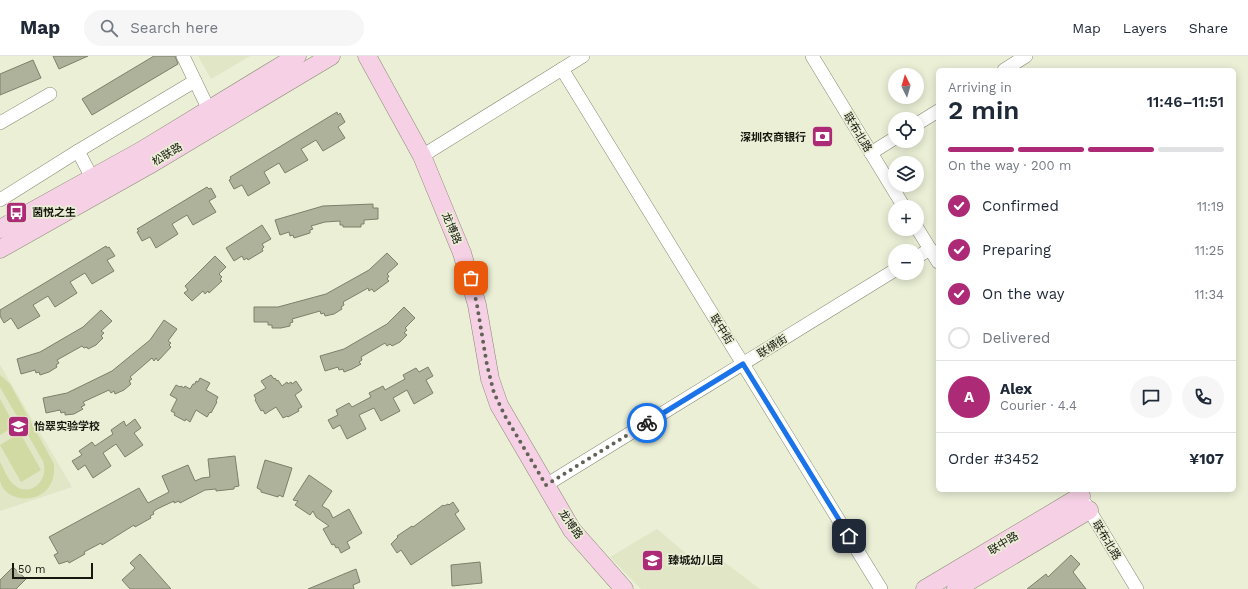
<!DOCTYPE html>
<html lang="en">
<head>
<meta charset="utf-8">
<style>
  body { margin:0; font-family:"Work Sans","Noto Sans SC",sans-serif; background:#f6f6f7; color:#1f2937; height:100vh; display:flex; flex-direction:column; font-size:15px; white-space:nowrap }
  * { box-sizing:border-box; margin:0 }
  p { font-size:13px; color:#747a83 }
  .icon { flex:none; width:22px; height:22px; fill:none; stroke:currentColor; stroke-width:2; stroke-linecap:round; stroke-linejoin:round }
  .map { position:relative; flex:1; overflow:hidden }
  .sheet { position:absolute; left:936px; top:12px; width:300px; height:424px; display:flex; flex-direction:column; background:#fff; border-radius:6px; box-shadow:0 2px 10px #0003 }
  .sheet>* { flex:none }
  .needle { width:26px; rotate:355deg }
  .controls { position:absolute; left:888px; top:12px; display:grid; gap:8px }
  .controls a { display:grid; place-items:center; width:36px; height:36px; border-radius:50%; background:#fff; box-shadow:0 2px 10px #0003; font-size:20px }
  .scale { position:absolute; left:12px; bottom:10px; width:81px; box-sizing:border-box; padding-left:4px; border:2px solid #16180f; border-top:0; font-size:11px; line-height:14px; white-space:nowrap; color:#16180f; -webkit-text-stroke:3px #eaefd6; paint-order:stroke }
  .pin { position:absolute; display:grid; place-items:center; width:34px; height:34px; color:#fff; margin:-17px; border-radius:8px; box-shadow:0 2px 6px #0006 }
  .courier { position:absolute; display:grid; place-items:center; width:40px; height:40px; margin:-20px; border:3px solid #1a73e8; border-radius:50%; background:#fff; color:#222; box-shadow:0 1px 5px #0007 }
  .headline em { font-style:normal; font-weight:600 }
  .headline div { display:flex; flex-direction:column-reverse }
  .headline { display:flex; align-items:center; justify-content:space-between; height:68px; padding:0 12px }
  h1 { font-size:26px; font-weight:600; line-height:30px }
  .bar { display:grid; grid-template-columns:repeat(4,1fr); gap:6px 4px; align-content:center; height:48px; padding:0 12px }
  .bar i { height:5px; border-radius:3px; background:#e0e1e3 }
  .bar .on { background:#ad2b76 }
  .bar p { grid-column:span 4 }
  .line { display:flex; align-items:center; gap:10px; padding:0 12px; border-top:1px solid #e0e1e3 }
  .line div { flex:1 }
  .round { display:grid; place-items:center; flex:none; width:42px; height:42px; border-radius:21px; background:#f6f6f7 }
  ol { padding:0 12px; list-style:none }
  li { display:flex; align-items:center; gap:12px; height:44px }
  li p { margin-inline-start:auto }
  li .icon { padding:4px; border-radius:50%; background:#ad2b76; color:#fff; stroke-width:4 }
  li:last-child { color:#747a83 }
  li i { width:22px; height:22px; border:2px solid #e0e1e3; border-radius:50% }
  header { display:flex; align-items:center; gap:24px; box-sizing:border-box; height:56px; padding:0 20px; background:#fff; border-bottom:1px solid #e0e1e3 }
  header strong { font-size:19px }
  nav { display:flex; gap:22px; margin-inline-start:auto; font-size:14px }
  .search { width:280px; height:36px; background:#f6f6f7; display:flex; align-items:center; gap:10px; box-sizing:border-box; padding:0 14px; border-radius:22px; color:#747a83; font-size:15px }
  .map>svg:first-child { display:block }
  .built { fill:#e0e6c6 }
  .green { fill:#d0daa2 }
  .building { fill:#aeb29a; stroke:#7c8069 }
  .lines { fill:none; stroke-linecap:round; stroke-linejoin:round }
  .street-casing { stroke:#868a73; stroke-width:14 }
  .secondary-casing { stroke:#868a73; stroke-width:19 }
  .street { stroke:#fff; stroke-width:13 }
  .secondary { stroke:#f6d0e4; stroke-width:18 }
  .done { stroke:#606355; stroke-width:4; stroke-dasharray:0 7.2 }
  .route { stroke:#1a73e8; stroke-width:5 }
  .labels { text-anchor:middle; stroke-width:3.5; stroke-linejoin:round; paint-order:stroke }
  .street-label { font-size:11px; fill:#16180f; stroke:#eaefd6 }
  .poi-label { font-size:11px; font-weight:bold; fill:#16180f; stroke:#eaefd6; text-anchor:start }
</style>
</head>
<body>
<header>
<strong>Map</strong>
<div class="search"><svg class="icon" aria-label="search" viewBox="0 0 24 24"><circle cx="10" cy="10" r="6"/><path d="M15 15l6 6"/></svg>Search here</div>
<nav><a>Map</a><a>Layers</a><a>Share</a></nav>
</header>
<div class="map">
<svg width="1248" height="533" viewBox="0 0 1248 533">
  <rect width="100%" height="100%" fill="#eaefd6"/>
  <!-- built -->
  <g class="built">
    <path d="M198,0H250L211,23Z"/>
    <path d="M0,309L72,431L0,455Z"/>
    <path d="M657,473L702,511L724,506L760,533H641L610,501Z"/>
  </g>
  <!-- green -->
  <g class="green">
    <path d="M0,319L10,328L54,408C58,450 6,451 0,425C0,419 0,412 0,406C4,413 7,422 13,428C29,443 50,425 43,405L0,331Z"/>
    <path d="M0,343L15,370L0,379Z"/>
    <path d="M20,377L41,414L21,426L0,389Z"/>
  </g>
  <!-- building -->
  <g class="building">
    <path d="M53,0H88L59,13Z"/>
    <path d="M154,0H175L178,8L92,59L82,43Z"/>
    <path d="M33,4L41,22L0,39V18Z"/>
    <path d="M337,56L338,59L340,57L345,66L338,71L345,82L323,95L316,84L301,93L308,104L285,117L279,107L264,116L270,127L248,140L242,129L234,133L229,124L231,123L230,121Z"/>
    <path d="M207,131L209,133L211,132L216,141L209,145L216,156L193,169L187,159L172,168L178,178L156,192L150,181L142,185L137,176L139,175L137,173Z"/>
    <path d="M373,148V152H378V163L364,164V168H361V171H343V169H340V165L325,166L311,170L313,173L310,174V177L294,182L293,179L290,180L289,176L280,179L275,164L323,150Z"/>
    <path d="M262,169L271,183L262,188L264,191L262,193L263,195L248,204L247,202L244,204L242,200L234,205L226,192Z"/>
    <path d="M106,190L107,192L109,191L115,200L107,204L114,215L92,228L85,217L70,226L77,237L55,251L48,240L33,249L40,260L18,273L11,262L4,267L0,260V254Z"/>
    <path d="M387,197L398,208L387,218L389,220L387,223L389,225L374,236L372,233L369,235L368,232L343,246L344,249L341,251L342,253L334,258L325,260L324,257L321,258L320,255L292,263L293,266L290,267V270L281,272H272V269H268V266H254V251H278L326,238L369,214Z"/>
    <path d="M215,200L226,211L219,218L222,221L220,223L222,225L209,237L208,235L205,238L203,235L192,245L184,237L188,234L185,230Z"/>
    <path d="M404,251L415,262L405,272L407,274L404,277L407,279L400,286L392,290L390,288L387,290L385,287L361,301L362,304L359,306L361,308L352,313L344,316L343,313L339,314L338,311L325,315L320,300L344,293L387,268Z"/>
    <path d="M101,254L112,265L101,275L104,277L101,280L103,282L96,289L88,293L87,291L84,292L82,290L57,304L59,307L56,309L57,311L49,316L40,319L39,316L36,317L35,314L21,318L17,303L40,296L83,271Z"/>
    <path d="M164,264L177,273L168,285L171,287L169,289L171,291L158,305L156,302L154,305L152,302L130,321L132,323L129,325L131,328L124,334L115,338L114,335L111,337L109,334L83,346L85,349L81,351L83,353L74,358L65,359V356L61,357L60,354L46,357L43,342L67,337L112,315L150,284Z"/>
    <path d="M428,311L433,320L426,324L433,337L414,348L407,334L393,342L400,355L381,365L374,352L359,359L366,373L347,383L340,369L333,373L328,364L338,359L336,354L349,347L352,351L371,341L369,337L383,330L385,334L405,323L403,319L416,312L419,316Z"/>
    <path d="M271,319L274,323L275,322L277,325L278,324L282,330L287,326L288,328L291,326L292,328L296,325L302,334L295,339L302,351L298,353L299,355L288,361L287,360L283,362L276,351L265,358L263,354L261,355L255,344L256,343L254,339L266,332L261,325Z"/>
    <path d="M200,322L210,327L206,334L218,341L216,345L217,346L211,357L210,356L207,361L196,354L190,366L186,363L185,365L174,359L175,357L171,355L177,343L170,339L176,329L180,331L181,330L184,332L185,330L190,333L193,328H195L196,325L198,326Z"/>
    <path d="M135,363L141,372L134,377L143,389L125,401L116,388L103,397L111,410L93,422L85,409L78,414L72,405L82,399L79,395L92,386L95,390L113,378L111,374L124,365L126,370Z"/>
    <path d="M235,400L239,430L234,431V433L216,435V433L205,434L180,447L179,445L174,447V445L157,453L153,456L154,458L150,460L151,462L135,471L134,469L102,489L101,487L84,496L85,498L69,507L68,505L59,508L54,499L58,497L49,481L139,432L148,447L169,436L162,420L188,409L195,425L202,422L210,421L208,403Z"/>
    <path d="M265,404L292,412L283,441L279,439L278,441L261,436V434L257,432Z"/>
    <path d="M309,419L332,435L322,450L329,454L333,462L349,453L362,477L347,486L350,492L341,497L338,491L336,492L334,488L332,489L323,473L329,470L316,461L313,455L310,459L295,449L298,445L293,444Z"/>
    <path d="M453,446L459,455L455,458L465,473L411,509L401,494L397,497L391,488L398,481L397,480L412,470L413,471L443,449L444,450L448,448L449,449Z"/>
    <path d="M140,498L171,533H130L122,524L135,512L130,507Z"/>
    <path d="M1071,499L1080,508L1073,516L1086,533H1027L1046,518L1048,521Z"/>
    <path d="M480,506L482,527L452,530L451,509Z"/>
    <path d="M13,511L26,523L16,533H0V524Z"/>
    <path d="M356,513L360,526L353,529L354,533H308Z"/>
  </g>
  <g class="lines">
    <defs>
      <g id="street">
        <path d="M183,0L209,54"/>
        <path d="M812,0L904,151"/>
        <path d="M562,13L881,533"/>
        <path d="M1004,14L1026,0"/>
        <path d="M0,67L50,38"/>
        <path d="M917,68L938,55"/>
        <path d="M871,97L895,82"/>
        <path d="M422,100L583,0"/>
        <path d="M92,122L78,95L195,25"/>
        <path d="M0,144L78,95"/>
        <path d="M917,172L938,206"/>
        <path d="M917,201L930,193"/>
        <path d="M546,429L895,214"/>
        <path d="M1085,447L1137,533"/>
      </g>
      <g id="secondary">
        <path d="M367,0L422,100L462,197L477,249L490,323L499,349L572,474L624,533"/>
        <path d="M0,173L141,95L297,0"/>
        <path d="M0,193L149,109L331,0"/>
        <path d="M925,533L1081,440"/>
        <path d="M956,533L1089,454"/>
      </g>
    </defs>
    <!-- street casing -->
    <use href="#street" class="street-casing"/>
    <!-- secondary casing -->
    <use href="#secondary" class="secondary-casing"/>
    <!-- street -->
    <use href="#street" class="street"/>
    <!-- secondary -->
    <use href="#secondary" class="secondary"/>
  </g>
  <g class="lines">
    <!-- done -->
    <path class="done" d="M471,222L477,249L487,309L494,337L505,360L546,429L647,367"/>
    <!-- route -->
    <path class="route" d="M647,367L743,308L849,480"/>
  </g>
  <!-- icons -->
  <defs>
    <symbol id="bank-square" viewBox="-11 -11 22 22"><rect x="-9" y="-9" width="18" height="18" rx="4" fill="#ad2b76" stroke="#eaefd6"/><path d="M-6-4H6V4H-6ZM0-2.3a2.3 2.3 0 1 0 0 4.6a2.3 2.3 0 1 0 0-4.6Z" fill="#fff"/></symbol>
    <symbol id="bus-square" viewBox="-11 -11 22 22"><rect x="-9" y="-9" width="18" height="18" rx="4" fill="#ad2b76" stroke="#eaefd6"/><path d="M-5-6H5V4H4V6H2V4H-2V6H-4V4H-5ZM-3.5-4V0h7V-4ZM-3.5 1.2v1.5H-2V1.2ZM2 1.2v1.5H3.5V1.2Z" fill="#fff"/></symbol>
    <symbol id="school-square" viewBox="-11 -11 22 22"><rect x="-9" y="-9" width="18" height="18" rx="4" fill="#ad2b76" stroke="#eaefd6"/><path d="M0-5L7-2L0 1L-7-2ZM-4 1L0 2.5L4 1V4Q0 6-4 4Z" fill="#fff"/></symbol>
  </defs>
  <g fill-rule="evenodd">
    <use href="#bank-square" x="810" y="68" width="25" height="25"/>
    <use href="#bus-square" x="4" y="144" width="25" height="25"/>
    <use href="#school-square" x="6" y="358" width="25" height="25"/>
    <use href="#school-square" x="640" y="492" width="25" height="25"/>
  </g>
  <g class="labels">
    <!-- street labels -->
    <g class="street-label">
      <text transform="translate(858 76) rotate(59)" y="4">联布北路</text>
      <text transform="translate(167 98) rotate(-31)" y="4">松联路</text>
      <text transform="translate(452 172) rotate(67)" y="4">龙博路</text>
      <text transform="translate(722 273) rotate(58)" y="4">联中街</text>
      <text transform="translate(772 290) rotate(-32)" y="4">联横街</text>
      <text transform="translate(571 468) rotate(55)" y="4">龙博路</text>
      <text transform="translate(1107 484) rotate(59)" y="4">联布北路</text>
      <text transform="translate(1003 487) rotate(-31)" y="4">联中路</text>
    </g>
    <!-- poi labels -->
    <g class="poi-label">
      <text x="806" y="85" text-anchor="end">深圳农商银行</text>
      <text x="32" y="160">茵悦之生</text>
      <text x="34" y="374">怡翠实验学校</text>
      <text x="668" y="508">臻城幼儿园</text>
    </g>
  </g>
</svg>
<div class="controls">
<a><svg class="needle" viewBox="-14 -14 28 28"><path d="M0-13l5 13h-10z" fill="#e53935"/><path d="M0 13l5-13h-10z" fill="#747a83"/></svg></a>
<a><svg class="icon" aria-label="locate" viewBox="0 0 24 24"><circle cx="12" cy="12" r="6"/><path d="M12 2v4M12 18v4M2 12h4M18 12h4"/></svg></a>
<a><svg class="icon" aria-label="layers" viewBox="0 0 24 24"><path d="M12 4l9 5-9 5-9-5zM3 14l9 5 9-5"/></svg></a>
<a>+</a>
<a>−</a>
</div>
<div class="scale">50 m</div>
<div class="pin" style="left:471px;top:222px;background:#ea580c"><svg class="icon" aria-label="bag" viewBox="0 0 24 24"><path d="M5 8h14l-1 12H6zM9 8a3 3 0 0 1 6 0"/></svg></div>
<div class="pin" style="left:849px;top:480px;background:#1f2937"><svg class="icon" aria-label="home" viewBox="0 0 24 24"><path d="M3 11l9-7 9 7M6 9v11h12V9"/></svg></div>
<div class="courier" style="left:647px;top:367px"><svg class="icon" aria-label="bike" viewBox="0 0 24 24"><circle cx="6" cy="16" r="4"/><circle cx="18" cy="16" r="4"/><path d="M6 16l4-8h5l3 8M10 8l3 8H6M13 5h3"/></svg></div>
<section class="sheet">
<div class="headline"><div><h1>2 min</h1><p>Arriving in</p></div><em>11:46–11:51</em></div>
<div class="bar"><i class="on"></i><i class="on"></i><i class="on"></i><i></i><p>On the way · 200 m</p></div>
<ol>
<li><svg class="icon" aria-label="check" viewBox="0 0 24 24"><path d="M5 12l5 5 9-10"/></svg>Confirmed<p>11:19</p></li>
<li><svg class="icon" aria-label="check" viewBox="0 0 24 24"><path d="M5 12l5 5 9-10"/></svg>Preparing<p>11:25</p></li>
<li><svg class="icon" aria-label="check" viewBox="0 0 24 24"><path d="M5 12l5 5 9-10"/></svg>On the way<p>11:34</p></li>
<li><i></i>Delivered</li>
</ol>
<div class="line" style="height:72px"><b class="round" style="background:#ad2b76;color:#fff">A</b><div><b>Alex</b><p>Courier · 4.4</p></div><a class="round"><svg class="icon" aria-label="chat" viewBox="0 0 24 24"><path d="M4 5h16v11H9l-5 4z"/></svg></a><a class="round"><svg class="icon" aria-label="phone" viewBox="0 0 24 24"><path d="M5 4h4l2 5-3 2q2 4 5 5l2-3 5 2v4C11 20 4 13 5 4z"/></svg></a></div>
<div class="line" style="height:52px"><div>Order #3452</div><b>¥107</b></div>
</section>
</div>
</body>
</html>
